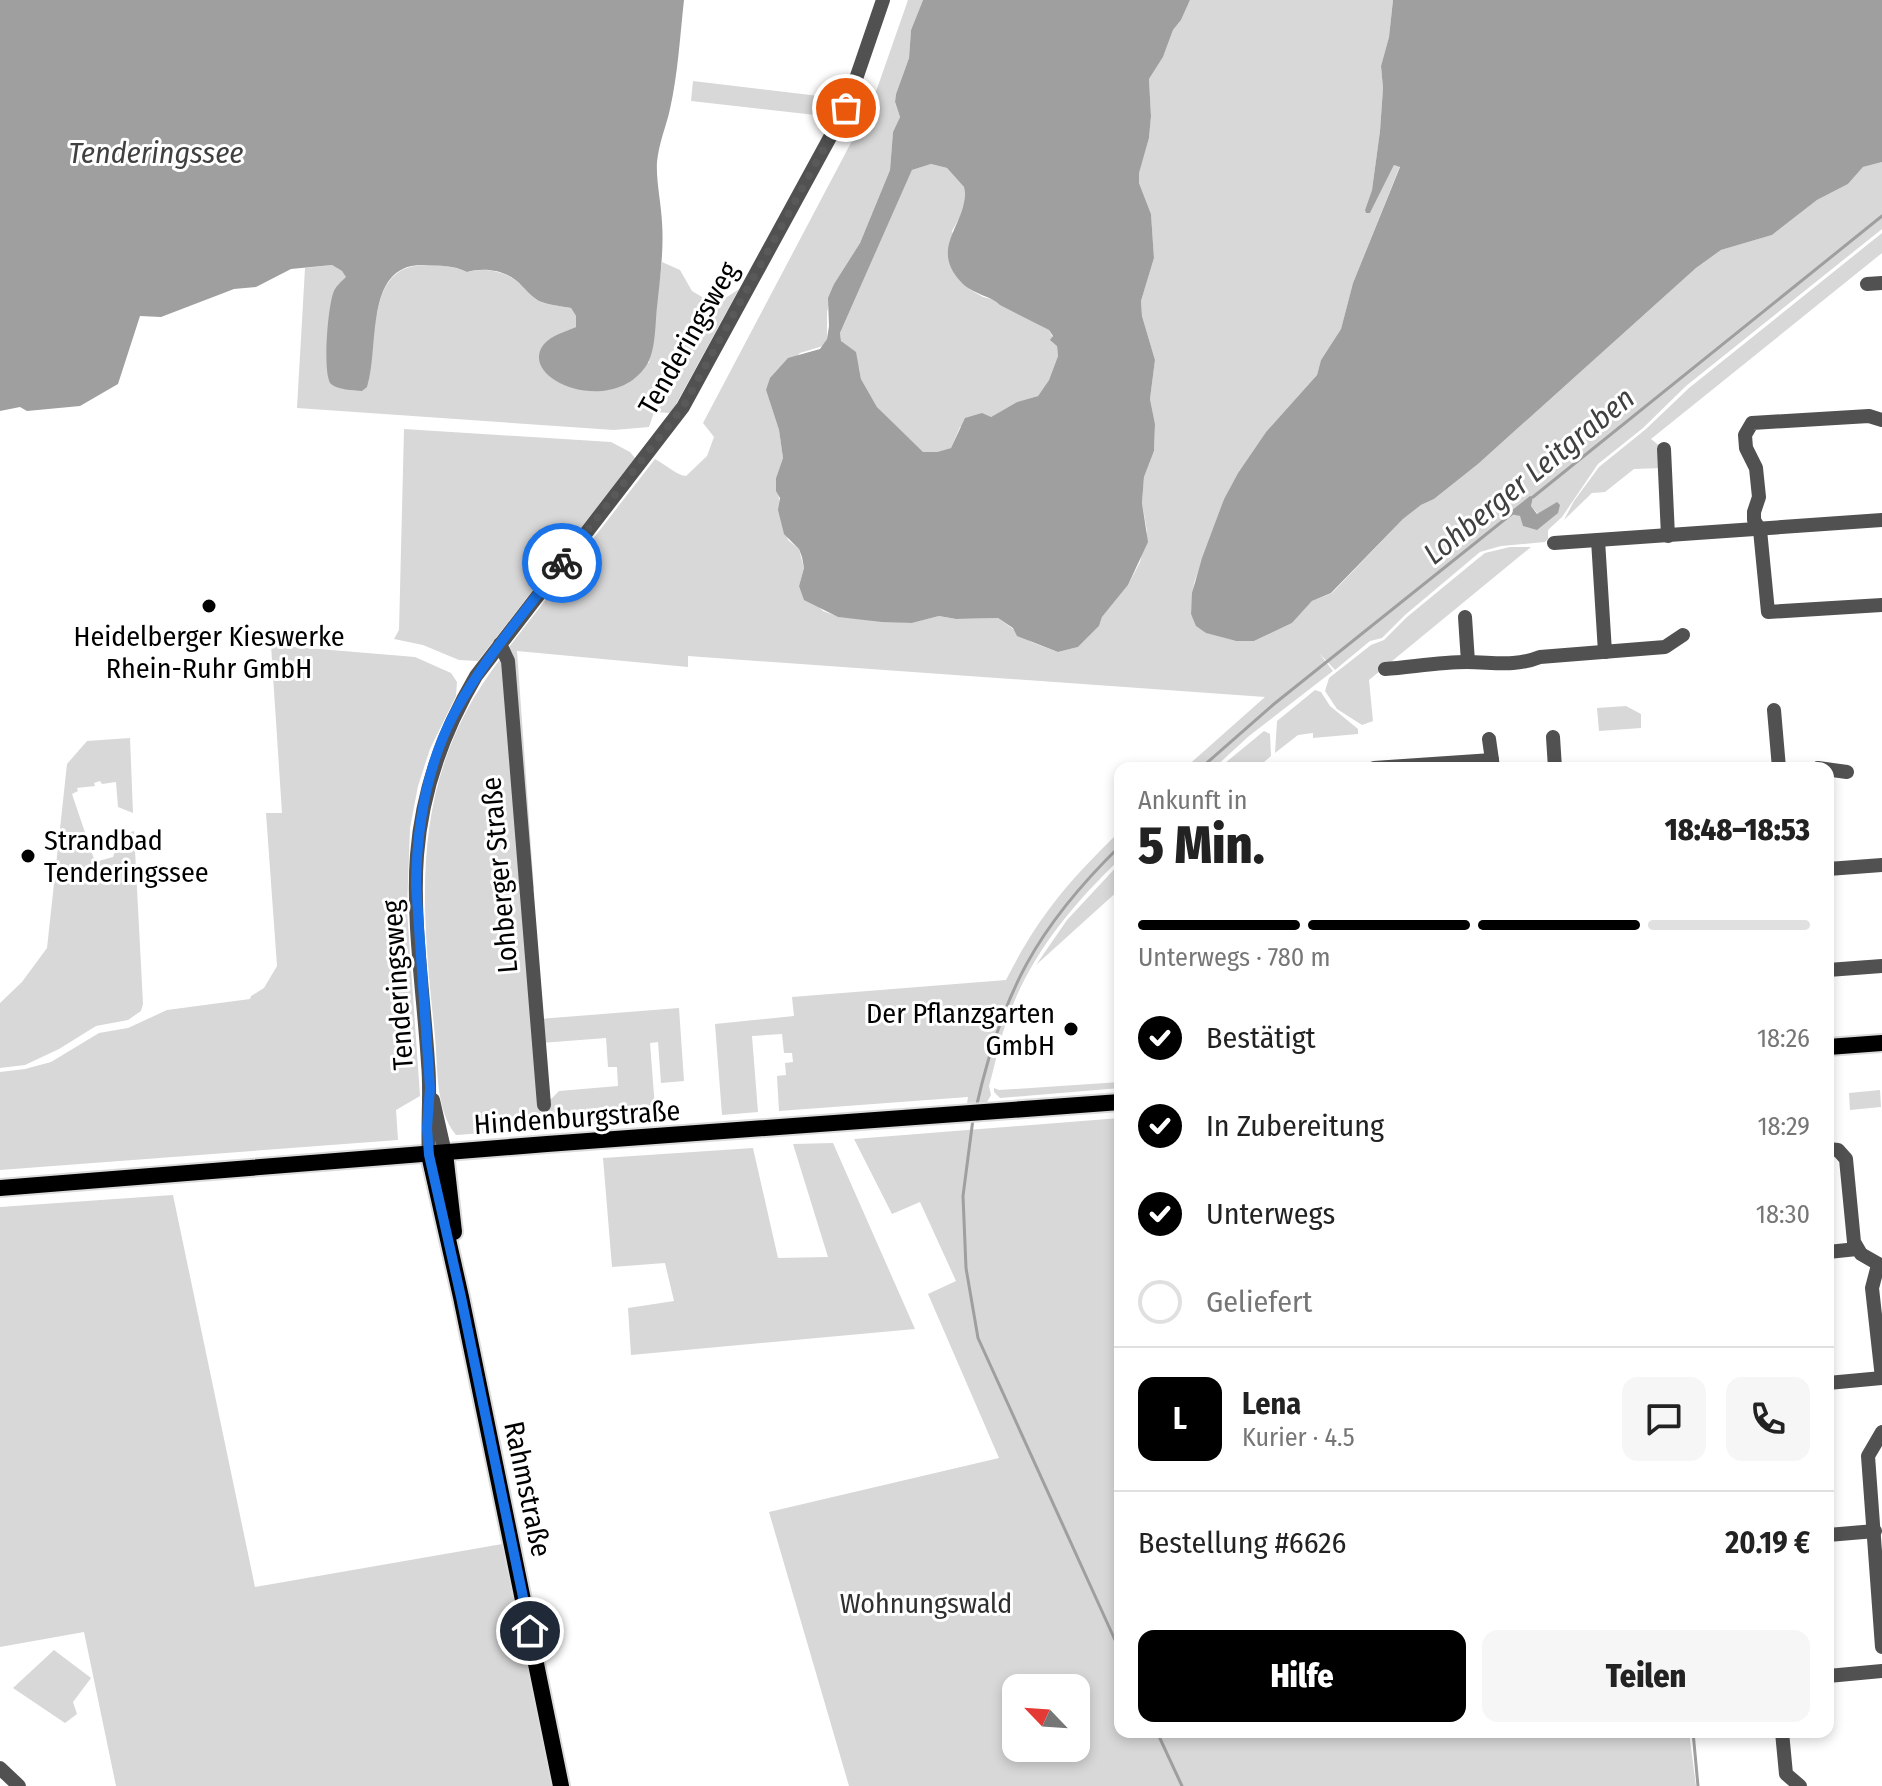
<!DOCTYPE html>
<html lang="de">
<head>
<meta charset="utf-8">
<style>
  body { margin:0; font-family:"Fira Sans Condensed",sans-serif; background:#f6f6f6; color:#222; height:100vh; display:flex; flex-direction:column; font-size:30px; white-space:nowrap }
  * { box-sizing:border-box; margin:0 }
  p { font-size:26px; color:#767676 }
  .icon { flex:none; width:44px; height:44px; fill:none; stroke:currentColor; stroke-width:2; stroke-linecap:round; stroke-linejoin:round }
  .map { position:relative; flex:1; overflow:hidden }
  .drawer { position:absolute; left:1114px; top:762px; width:720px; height:976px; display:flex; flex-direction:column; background:#fff; border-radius:16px; box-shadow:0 4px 12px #0003 }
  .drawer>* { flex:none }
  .needle { width:52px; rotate:295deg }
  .fabs { position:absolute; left:1002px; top:1674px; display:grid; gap:16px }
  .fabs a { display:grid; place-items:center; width:88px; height:88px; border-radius:16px; background:#fff; box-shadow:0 4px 12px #0003; font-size:40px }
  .pin { position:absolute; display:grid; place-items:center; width:68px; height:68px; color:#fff; margin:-34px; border:4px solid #fff; border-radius:50%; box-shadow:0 2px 8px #0007 }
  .courier { position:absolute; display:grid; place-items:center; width:80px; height:80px; margin:-40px; border:6px solid #1a73e8; border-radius:50%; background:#fff; color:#222; box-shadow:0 2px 10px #0007 }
  .summary em { font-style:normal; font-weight:800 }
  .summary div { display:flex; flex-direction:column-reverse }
  .summary { display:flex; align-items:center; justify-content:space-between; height:136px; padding:0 24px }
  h1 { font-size:52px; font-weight:800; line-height:60px }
  .bar { display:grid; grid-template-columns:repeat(4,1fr); gap:12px 8px; align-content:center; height:96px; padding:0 24px }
  .bar i { height:10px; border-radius:6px; background:#e0e0e0 }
  .bar .active { background:#000 }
  .bar p { grid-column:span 4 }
  .line { display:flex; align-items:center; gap:20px; padding:0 24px; border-top:2px solid #e0e0e0 }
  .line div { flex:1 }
  .round { display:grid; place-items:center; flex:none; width:84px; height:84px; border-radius:16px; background:#f6f6f6 }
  ol { padding:0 24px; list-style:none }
  li { display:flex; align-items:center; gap:24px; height:88px }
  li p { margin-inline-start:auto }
  li .icon { padding:8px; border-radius:50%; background:#000; color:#fff; stroke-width:4 }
  li:last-child { color:#767676 }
  li i { width:44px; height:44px; border:4px solid #e0e0e0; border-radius:50% }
  .button { display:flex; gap:16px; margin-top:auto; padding:16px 24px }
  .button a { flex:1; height:92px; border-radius:16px; background:#000; color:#fff; font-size:32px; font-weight:800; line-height:92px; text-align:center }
  .button a+a { background:#f6f6f6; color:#222 }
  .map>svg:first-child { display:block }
  .green { fill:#d8d8d8; fill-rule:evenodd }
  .water { fill:#9f9f9f; fill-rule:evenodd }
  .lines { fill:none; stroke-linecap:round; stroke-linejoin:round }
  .stream { stroke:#9f9f9f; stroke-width:3 }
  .major-casing { stroke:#dbdbdb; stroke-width:20 }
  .minor { stroke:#515151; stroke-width:14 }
  .major { stroke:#000; stroke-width:16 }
  .done { stroke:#595959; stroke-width:8; stroke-dasharray:0 14.4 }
  .route { stroke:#1a73e8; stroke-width:10 }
  .poi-dot { fill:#000; stroke:#fff; stroke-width:3 }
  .labels { text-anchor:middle; stroke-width:6; stroke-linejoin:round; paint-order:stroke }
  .street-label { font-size:28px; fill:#000; stroke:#fff }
  .poi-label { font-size:28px; fill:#000; stroke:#fff }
  .park-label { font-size:28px; fill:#2f2f2f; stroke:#fff }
  .water-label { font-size:30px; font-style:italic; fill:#404040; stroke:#fff }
</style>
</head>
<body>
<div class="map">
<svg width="1882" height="1786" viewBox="0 0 1882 1786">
  <rect width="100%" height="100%" fill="#fff"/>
  <!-- green -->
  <g class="green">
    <path d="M908,0H923L911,30L909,58L896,94L895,103L900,117L893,132L890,170L860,243L834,284L827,312V339L823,346L800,353L766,390L779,430L783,458L776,478L780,505L788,540L799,549L804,568L799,586L823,611L839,617L912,623L939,616L956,619L998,618L1031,642L1058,652L1078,647L1099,626L1102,617L1128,585L1140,562L1147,531L1142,503L1144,477L1154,451L1155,424L1150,399L1155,360L1142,316L1141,301L1154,258L1151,214L1139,183V172L1149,138L1151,116L1149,79L1163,57L1173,30L1181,20L1190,0H1393L1389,37L1381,66L1383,88L1380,131L1372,190L1365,210L1370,213L1394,165L1400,166L1353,283L1341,329L1321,360L1317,375L1266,432L1238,473L1224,499L1194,583L1191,614L1207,633L1236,641H1254L1292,623L1312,601L1332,593L1403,519L1421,505L1434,499L1478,464L1696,268L1721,250L1772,235L1817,200L1848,184L1863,167L1882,162V229L1686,386L1643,428L1598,464L1562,517L1548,530V539L1545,542L1501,546L1480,552L1405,615L1382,638L1370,641L1335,670L1319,653L1333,671L1249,736L1214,768H1185L1265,697L688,656V667L517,651L534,889L528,888L509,647L655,459C665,464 676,475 686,476L707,456L714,437L703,423L872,103ZM1533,497L1531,506L1538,514L1557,502L1523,526L1522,518L1517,514Z"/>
    <path d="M693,81L836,98L840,102L833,117L691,101Z"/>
    <path d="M931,164L947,168L964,187L965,208L952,231L969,289L983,297L995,300L1049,330L1057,346L1058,356L1049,380L1038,396L1017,402L991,417L960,427L951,448L937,452H922L877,407L861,379L859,367L841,341L840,333L912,170Z"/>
    <path d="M1882,233V253L1651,439L1661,447L1662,468L1634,469L1605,492L1592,493L1564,520L1574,501L1599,467L1646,429L1689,388Z"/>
    <path d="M662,262L680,270L692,291L707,300L727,297L739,289L675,406L670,413L654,412L649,427L614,430L297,408L305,268L332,265L342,271L377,314C383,282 395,264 430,265C444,266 454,266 467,272C485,267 507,271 521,285C526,290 532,297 539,301C548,305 561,306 571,308L576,316V327L567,331L649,363Z"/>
    <path d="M404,429L611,442L630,452L635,458L478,661L459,660L423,645L394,639L399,630Z"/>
    <path d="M1510,547H1531L1369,680L1373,721L1362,725L1337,709L1325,691L1329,678L1371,645L1384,640L1407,617L1475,561L1485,553Z"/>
    <path d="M271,645L415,657L451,673L457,682L456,696L430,749L418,786L410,828L407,910L420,1096L396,1110L398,1140L0,1170V1072L25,1069L51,1062L99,1033L128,1028L167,1010L250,999L251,996L264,988L277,966L266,813H282Z"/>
    <path d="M501,658L507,665L542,1129L456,1135C435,1110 438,1067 435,1036C420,895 409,777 501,658Z"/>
    <path d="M1315,690L1321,692L1330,706L1358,729V734L1313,738V733L1298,735L1275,753L1277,721Z"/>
    <path d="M1626,706L1641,714V728L1599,731L1597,708Z"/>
    <path d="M1264,731L1270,734L1271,756L1257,768H1219Z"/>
    <path d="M130,738L133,813L118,807L116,782L102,784L100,781L94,783L95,786L77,788L78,791L72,794L95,862L113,857L118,843V836L134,831L143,1004L141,1011L128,1020L96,1026L59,1049L25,1065L0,1068V1003L22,982L47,948L67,764L87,741Z"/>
    <path d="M1120,831V859C1070,907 1027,959 1005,1026C998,1046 995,1066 989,1086L991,1095L987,1102L967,1103L968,1097L779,1111L777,1076L786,1075L785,1063L793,1062L792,1053H784L782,1034L752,1036L758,1112L722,1115L715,1024L794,1016L792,997L1006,980C1039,915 1068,882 1120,831Z"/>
    <path d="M1120,863V889L1036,965L1067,920Z"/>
    <path d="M679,1008L684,1081L661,1083L658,1042L650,1043L656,1121L547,1128L545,1105L559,1091L618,1086L617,1067H608L606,1038L541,1043L539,1019Z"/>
    <path d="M1120,1082V1088L1000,1098L994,1092V1088L999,1090Z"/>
    <path d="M1880,1090L1881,1107L1850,1110L1849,1093Z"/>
    <path d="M1120,1118V1732H1689L1696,1786H849L769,1512L999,1458L928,1294L956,1281L920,1202L892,1214L854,1139ZM1076,1688V1748H1016V1688Z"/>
    <path d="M833,1143L915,1329L631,1355L628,1308L674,1301L665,1263L612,1267L603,1158L753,1148L778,1258L828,1257L793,1144Z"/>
    <path d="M173,1195L255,1587L508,1543L555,1786H116L84,1632L0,1647V1207Z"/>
    <path d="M54,1650L91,1678L73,1702L77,1714L65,1723L13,1688Z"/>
  </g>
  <!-- water -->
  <g class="water">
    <path d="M0,0H684C680,36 678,73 670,109C666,127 659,142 657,162C656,181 661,202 662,222C664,250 660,279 657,307C655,324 656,352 646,366C611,418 516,379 544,344C552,335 565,332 576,327V316L571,308C561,306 548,305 539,301C532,297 526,290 521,285C507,270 485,267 467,272C453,265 440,266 424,265C363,263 380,349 367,387L362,391C353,390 338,390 331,384C322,375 328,303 334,291C336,286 342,281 346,277L342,271L332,265L291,269L256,287L234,289L161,317L140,316L118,384L80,406L27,411L20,407L0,411Z"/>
    <path d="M923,0H1190L1181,20L1173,30L1163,57L1149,79L1151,116L1149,138L1139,173V183L1151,214L1154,258L1141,301L1142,316L1155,360L1150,399L1155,424L1154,451L1144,477L1142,503L1148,542L1128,585L1102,617L1099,626L1078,647L1058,652L1017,636L1013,628L998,618L956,619L939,616L912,623L882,622L838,617L804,600L799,586L804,568L802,557L799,549L784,534L778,510L780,498L776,491V478L783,458L779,430L766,390L770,378L788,358L820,349L827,339L829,326L828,298L834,284L860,243L890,170L893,132L900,117L895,102L896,94L909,58L911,30ZM931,164L947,168L964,187C971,223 926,246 962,283C974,295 992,296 1000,305L1049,330L1053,336L1050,340L1057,346L1058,356L1049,380L1038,396L1017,402L991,417L982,413L965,418L951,448L937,452H923L877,407L861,379L856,352L841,341L840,333L912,170Z"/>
    <path d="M1393,0H1882V162L1863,167L1848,184L1817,200L1772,235L1721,250L1696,268L1478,464L1434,499L1421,505L1403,519L1331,593L1312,601L1292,623L1254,641H1236L1206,633L1196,626L1191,614L1192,593L1202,558L1224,499L1238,473L1266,432L1317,375L1321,360L1341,329L1353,283L1400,167L1394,165L1370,213H1366L1365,210L1372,190L1380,131L1383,88L1381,66L1389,37Z"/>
    <path d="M1530,496L1533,497L1531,506L1537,514L1557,502L1560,505L1558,513L1537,530L1523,526L1520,516L1511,514V511Z"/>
  </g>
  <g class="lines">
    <!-- stream -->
    <g class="stream">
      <path d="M1533,497L1882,216"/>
      <path d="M1201,768L1274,704L1514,512"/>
      <path d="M976,1108C1002,993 1036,928 1120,846"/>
      <path d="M973,1119L963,1196L966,1268L978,1338L1120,1651"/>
      <path d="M1157,1732L1182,1786"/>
      <path d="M1693,1732L1698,1786"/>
    </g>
    <defs>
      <g id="major">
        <path d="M1828,1047L1882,1043"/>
        <path d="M445,1153L454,1232"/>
        <path d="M429,1155L461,1297L561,1786"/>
        <path d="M0,1188L547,1144L1120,1102"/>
      </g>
    </defs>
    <!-- major casing -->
    <use href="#major" class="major-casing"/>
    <!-- minor -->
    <g class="minor">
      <path d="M1867,284L1882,283"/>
      <path d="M1882,420L1869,416L1752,423L1745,435L1746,448L1756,468L1759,497L1754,512V520L1760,530L1768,612L1882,605"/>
      <path d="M1664,449L1668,536"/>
      <path d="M1598,540L1605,652"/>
      <path d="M1554,543L1882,520"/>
      <path d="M1465,617L1468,662"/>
      <path d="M500,644L508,661L544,1105"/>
      <path d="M1385,669C1412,667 1440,662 1467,662C1493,662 1515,667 1540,657L1665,647L1683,635"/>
      <path d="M1774,710L1779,768"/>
      <path d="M1553,737L1555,768"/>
      <path d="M1489,739L1492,760"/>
      <path d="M1374,768L1492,760L1493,768"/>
      <path d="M1818,768L1847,772"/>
      <path d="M1828,869L1882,865"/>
      <path d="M1828,970L1882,966"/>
      <path d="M433,1100L445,1153"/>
      <path d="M1828,1149L1838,1150L1846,1159L1854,1242L1861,1254L1882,1266"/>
      <path d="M429,1155C427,1124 431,1094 428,1063C424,998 412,919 417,855C422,791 443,732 476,676L683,407L846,108L883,0"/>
      <path d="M1828,1252L1857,1249"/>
      <path d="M1878,1265L1872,1288L1882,1378"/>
      <path d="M1828,1383L1882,1378"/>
      <path d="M1882,1432L1868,1456L1882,1647"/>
      <path d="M1828,1535L1875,1531"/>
      <path d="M1828,1676L1882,1671"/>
      <path d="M1782,1732L1786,1774L1800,1786"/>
      <path d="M0,1768L19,1786"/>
    </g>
    <!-- major -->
    <use href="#major" class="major"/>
  </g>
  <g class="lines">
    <!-- done -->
    <path class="done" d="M562,563L683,407L846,108"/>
    <!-- route -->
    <path class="route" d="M530,1631L461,1297L429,1155L427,1128L430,1088L416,884C417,827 427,764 455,712C484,659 525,612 562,563"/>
  </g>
  <!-- markers -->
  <g class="poi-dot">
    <circle cx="209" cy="606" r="8"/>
    <circle cx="28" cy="856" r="8"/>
    <circle cx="1071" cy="1029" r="8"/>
  </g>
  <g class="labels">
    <!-- street labels -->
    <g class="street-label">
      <text transform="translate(688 338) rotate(-60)" y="10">Tenderingsweg</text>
      <text transform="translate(499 875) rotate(-95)" y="10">Lohberger Straße</text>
      <text transform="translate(397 985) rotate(-94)" y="10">Tenderingsweg</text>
      <text transform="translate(577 1117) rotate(-4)" y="10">Hindenburgstraße</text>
      <text transform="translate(528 1489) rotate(78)" y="10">Rahmstraße</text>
    </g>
    <!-- poi labels -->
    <g class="poi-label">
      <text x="209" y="646">Heidelberger Kieswerke<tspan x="209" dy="32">Rhein-Ruhr GmbH</tspan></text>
      <text x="44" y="850" text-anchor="start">Strandbad<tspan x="44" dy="32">Tenderingssee</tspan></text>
      <text x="1055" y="1023" text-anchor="end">Der Pflanzgarten<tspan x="1055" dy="32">GmbH</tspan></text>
    </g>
    <!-- park labels -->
    <g class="park-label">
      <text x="926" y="1613">Wohnungswald</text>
    </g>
    <!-- water labels -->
    <g class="water-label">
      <text x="156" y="163">Tenderingssee</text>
      <text transform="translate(1529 476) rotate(-39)" y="10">Lohberger Leitgraben</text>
    </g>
  </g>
</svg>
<div class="fabs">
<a><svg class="needle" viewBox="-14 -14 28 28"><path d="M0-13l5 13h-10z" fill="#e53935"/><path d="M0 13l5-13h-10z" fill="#767676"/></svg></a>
</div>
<div class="pin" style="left:846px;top:108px;background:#ea580c"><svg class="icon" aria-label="bag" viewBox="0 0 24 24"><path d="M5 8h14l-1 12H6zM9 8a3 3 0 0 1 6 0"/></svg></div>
<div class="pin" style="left:530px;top:1631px;background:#1f2937"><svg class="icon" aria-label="home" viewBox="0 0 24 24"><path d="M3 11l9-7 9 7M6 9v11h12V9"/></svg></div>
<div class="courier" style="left:562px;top:563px"><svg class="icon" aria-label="bike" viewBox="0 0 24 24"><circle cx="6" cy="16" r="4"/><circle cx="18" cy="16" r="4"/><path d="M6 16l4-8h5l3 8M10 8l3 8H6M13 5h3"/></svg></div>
<section class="drawer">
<div class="summary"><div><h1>5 Min.</h1><p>Ankunft in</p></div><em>18:48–18:53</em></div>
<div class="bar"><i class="active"></i><i class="active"></i><i class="active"></i><i></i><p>Unterwegs · 780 m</p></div>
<ol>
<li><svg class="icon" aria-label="check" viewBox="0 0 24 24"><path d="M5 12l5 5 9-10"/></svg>Bestätigt<p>18:26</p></li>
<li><svg class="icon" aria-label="check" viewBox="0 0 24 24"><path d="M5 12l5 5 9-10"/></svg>In Zubereitung<p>18:29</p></li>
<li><svg class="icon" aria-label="check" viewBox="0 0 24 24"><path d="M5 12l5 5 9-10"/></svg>Unterwegs<p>18:30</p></li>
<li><i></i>Geliefert</li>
</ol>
<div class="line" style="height:144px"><b class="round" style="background:#000;color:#fff">L</b><div><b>Lena</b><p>Kurier · 4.5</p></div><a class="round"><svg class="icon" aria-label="chat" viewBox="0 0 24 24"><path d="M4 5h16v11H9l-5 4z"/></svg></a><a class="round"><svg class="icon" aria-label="phone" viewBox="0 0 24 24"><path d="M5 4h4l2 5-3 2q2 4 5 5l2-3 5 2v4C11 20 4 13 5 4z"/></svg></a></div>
<div class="line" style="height:104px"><div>Bestellung #6626</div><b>20.19 €</b></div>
<div class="button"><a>Hilfe</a><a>Teilen</a></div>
</section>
</div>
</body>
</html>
